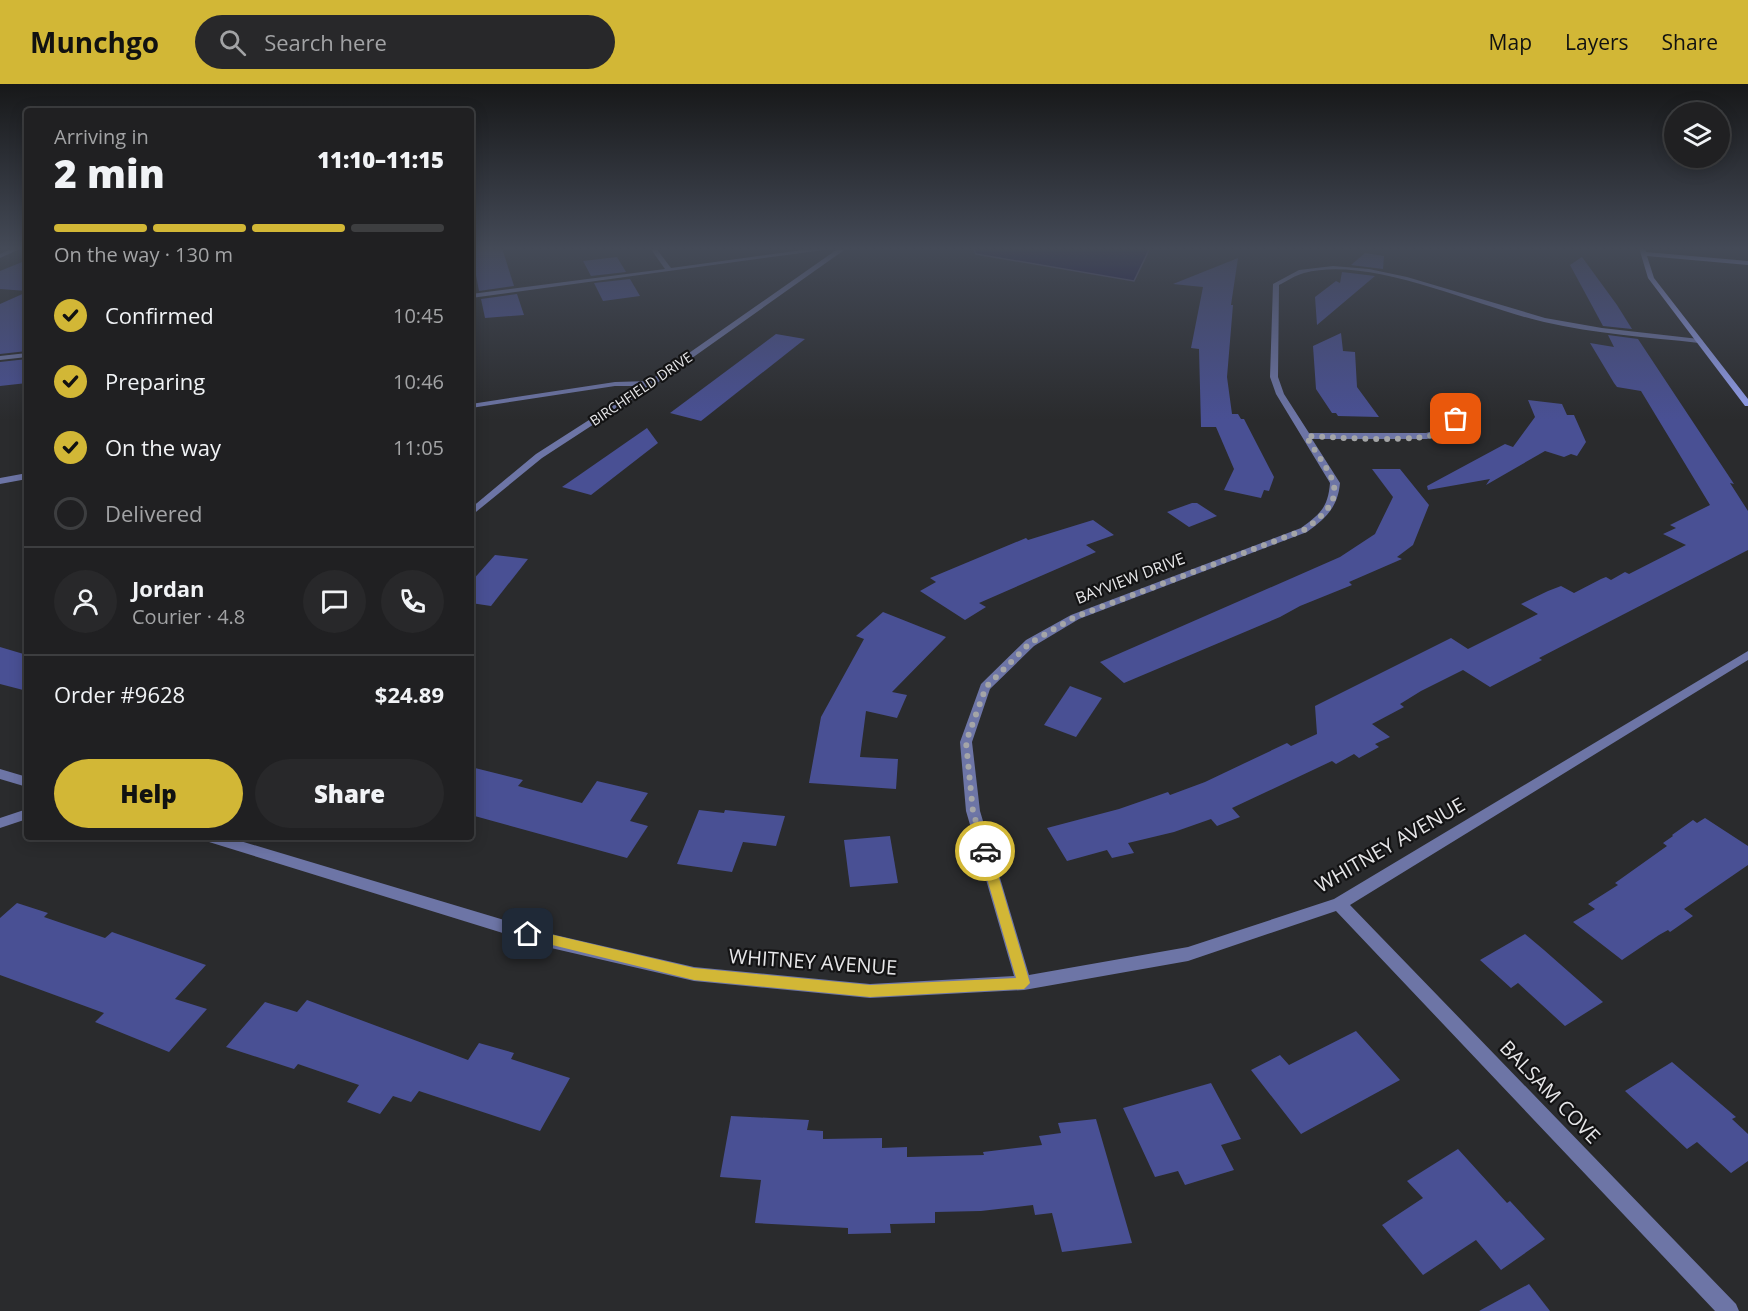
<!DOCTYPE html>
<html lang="en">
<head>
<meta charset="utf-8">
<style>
  body { margin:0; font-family:"Open Sans",sans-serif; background:#28282a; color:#f1f3f6; height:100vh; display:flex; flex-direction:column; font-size:22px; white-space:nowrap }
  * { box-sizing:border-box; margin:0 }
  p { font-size:20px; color:#a2a3a5 }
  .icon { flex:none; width:33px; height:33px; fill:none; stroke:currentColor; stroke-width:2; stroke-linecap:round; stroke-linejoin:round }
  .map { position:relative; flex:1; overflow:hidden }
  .details { position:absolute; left:24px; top:24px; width:450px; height:732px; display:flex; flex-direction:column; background:#202022; border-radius:6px; box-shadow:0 3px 15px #0003,0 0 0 2px #3d3e40 }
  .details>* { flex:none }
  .fabs { position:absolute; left:1664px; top:18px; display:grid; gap:12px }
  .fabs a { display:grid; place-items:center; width:66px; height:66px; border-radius:50%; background:#202022; box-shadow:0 3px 15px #0003,0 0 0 2px #3d3e40; font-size:30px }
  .pin { position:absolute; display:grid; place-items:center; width:51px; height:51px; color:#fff; margin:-26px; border-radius:12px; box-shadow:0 3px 9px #0006 }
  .courier { position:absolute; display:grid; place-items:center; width:60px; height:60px; margin:-30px; border:4px solid #d2b736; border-radius:50%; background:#fff; color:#222; box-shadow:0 2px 8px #0007 }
  .overview em { font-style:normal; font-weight:800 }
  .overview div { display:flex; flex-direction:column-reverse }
  .overview { display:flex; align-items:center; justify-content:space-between; height:102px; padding:0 30px }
  h1 { font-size:39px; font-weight:800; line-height:45px }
  .bar { display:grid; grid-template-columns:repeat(4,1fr); gap:9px 6px; align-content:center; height:72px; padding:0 30px }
  .bar i { height:8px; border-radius:4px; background:#3d3e40 }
  .bar .active { background:#d2b736 }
  .bar p { grid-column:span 4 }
  .line { display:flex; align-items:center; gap:15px; padding:0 30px; border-top:2px solid #3d3e40 }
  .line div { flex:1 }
  .round { display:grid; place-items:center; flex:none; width:63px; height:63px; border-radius:32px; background:#28282a }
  ol { padding:0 30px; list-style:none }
  li { display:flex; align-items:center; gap:18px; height:66px }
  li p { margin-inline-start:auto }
  li .icon { padding:6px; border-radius:50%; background:#d2b736; color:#111; stroke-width:4 }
  li:last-child { color:#a2a3a5 }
  li i { width:33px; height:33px; border:3px solid #3d3e40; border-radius:50% }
  .button { display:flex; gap:12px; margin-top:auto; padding:12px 30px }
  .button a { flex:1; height:69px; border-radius:36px; background:#d2b736; color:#111; font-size:24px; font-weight:800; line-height:69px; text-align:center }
  .button a+a { background:#28282a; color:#f1f3f6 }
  header { display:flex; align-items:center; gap:36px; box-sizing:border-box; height:84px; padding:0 30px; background:#d2b736; color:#111 }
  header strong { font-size:28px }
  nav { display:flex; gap:33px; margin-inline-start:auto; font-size:21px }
  .search { width:420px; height:54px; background:#28282a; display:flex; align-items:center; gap:15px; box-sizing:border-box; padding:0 21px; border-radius:33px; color:#a2a3a5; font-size:22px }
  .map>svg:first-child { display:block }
  .water { fill:#110b4a; stroke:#514d79; stroke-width:1.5 }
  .building { fill:#495094 }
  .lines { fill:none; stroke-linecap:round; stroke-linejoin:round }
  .minor { fill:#6d75a6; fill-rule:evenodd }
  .secondary { fill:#939fed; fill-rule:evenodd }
  .route { fill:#d2b736 }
  .done { stroke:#a4a5a7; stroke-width:6; stroke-dasharray:0 10.8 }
  .labels { text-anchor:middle; stroke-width:4.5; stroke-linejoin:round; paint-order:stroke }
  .far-street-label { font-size:14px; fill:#e6e6e8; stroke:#131314 }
  .street-label { font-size:16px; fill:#e6e6e8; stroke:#131314 }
  .near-street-label { font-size:20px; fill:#e6e6e8; stroke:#131314 }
</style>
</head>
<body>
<header>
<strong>Munchgo</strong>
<div class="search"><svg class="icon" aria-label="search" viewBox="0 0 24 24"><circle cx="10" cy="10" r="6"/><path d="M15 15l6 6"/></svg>Search here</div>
<nav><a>Map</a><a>Layers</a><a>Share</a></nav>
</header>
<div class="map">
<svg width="1748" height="1227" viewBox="0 0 1748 1227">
  <rect width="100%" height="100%" fill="#2a2b2d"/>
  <!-- water -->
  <path class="water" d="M973,164H1150L1134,197L976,170Z"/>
  <!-- building -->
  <g class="building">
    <path d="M471,164H502L514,202L479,207Z"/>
    <path d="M1365,169L1384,172L1383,185L1351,181Z"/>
    <path d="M617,173L626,188L591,192L583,177Z"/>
    <path d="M1582,173L1617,221L1632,245L1603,242L1570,181Z"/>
    <path d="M1238,174L1231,221H1233L1227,293L1232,330H1238L1241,335H1244L1274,393L1269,407L1264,406L1261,414L1224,406L1234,385L1216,343H1201L1199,265L1191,264L1203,203L1173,200Z"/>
    <path d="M27,176V207L0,205V187Z"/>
    <path d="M1342,188L1375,192L1317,241L1315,213L1336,197L1340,199Z"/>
    <path d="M630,195L640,212L603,217L594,199Z"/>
    <path d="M27,208V267L0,270V220Z"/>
    <path d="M517,210L524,231L485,234L481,215Z"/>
    <path d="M1341,249L1343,267L1355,268L1357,303L1379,333L1338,332L1336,329H1332L1316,305L1313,262Z"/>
    <path d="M776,250L805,255L701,337L670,329Z"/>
    <path d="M1608,251L1638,255L1734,400L1730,399L1748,427V466L1539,574L1542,576L1490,603L1463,586L1421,607L1400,620L1404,623L1372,640L1390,653L1375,660L1379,663L1359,674L1354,670L1336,680L1332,677L1232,724L1240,733L1217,742L1211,735L1174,748L1128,759L1134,769L1112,774L1107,766L1067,777L1047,744L1119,725L1168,708L1170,711L1205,698L1287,659L1291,662L1317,650L1315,622L1451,554L1468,565L1538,530L1521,520L1548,507L1561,502L1574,509L1601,495L1606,493L1611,496L1625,488L1629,490L1686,461L1663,450L1676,444L1670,441L1710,421L1641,307L1617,303L1614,299L1590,259L1614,263Z"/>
    <path d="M27,275V299L0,302V278Z"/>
    <path d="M1528,316L1562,320L1567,331H1574L1586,358L1577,372L1571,370L1564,373L1545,367L1486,401L1490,395L1428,406L1427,402L1505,360L1513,363L1535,333Z"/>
    <path d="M647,344L658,359L591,411L562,403Z"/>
    <path d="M1372,385H1400L1429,421L1413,461L1397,473L1402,475L1349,498L1352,501L1300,522L1280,533L1124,599L1100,578L1340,473L1375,450L1393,413Z"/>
    <path d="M1192,419H1197L1217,432L1189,443L1167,428Z"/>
    <path d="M1093,436L1114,451L1086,461L1096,468L979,519L986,523L965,536L920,507L936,498L930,494L997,466L1026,454L1028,456Z"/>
    <path d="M495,471L528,475L491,522L471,519V498Z"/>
    <path d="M883,528L946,553L892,608L907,611L897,634L866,627L860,673L898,675L896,705L809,699L821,633L864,555L856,552Z"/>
    <path d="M0,563L27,571V607L0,600Z"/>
    <path d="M1070,602L1102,614L1076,653L1044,641Z"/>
    <path d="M471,683L523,696L518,702L582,719L597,697L648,709L630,737L648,742L627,774L471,731Z"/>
    <path d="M699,726L724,729L725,726L785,732L776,762L743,758L732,788L677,780Z"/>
    <path d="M1705,734L1748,762V781L1684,825L1693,832L1670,848L1668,846L1659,851L1622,876L1573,838L1595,825L1588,820L1618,801L1615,799L1667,762L1663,759L1673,752L1672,751L1693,736L1697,739Z"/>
    <path d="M890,752L898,799L850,803L844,756Z"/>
    <path d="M17,819L48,829L44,833L105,854L112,848L206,881L175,915L207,925L169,968L95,938L104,929L0,891V834Z"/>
    <path d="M1525,850L1544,866L1603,918L1565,942L1518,899L1511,904L1480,876Z"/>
    <path d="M307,916L468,976L479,959L514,969L511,975L570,994L540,1047L419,1007L411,1018L393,1012L380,1030L347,1018L359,1001L298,980L294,985L226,963L265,918L297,928Z"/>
    <path d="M1356,947L1400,996L1301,1050L1251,986L1280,971L1289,981Z"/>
    <path d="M1672,978L1736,1033L1732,1035L1748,1050V1077L1731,1089L1697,1058L1687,1065L1625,1007Z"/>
    <path d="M1211,999L1241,1055L1221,1061L1234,1086L1185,1101L1178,1087L1155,1093L1123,1024Z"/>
    <path d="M731,1032L809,1036L807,1046L823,1047V1055L882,1054V1064L907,1063V1073L984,1071L983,1068L1042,1061L1039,1052L1061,1049L1058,1039L1096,1035L1132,1159L1062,1168L1052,1129L1035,1131L1033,1121L981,1127L935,1128V1139L890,1140L891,1149L848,1150V1144L755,1139L761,1096L720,1093Z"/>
    <path d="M1458,1065L1507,1119L1510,1117L1545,1155L1501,1186L1476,1156L1423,1191L1382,1141L1423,1114L1407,1097Z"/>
    <path d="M1529,1200L1550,1227H1479Z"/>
  </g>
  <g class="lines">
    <!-- minor -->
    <g class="minor">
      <path d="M13,164H22L0,174V170Z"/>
      <path d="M650,164H656L671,184L818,164H838L471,214V210L665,185Z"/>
      <path d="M839,164H847L654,301L542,374L471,432V424L536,370L642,302H615L471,324V320L615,298L649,297Z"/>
      <path d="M1333,182L1369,185L1407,193L1545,234L1602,244L1699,255L1703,257L1699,259C1648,253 1595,250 1544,238C1477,223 1371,171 1304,189C1296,191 1287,197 1279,201L1278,293L1284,310L1309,349H1426L1444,344L1463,316L1470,318L1450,348L1427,355H1312L1340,399C1338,423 1326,434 1307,448L1079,535L1034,562L990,605L972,658L980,727L1029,891L1188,863L1334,815L1748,567V576L1350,821L1736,1220L1739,1227H1715L1336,827L1188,877L1024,906L870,914L694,897L551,864L209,758L204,757L202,753H227L551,850L694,883L870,900L1014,892L966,727L960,658L981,600L1026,556L1071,531L1301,444C1320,430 1328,424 1330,399L1276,310L1270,293L1273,200L1299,186Z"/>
      <path d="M27,269V273L0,276V272Z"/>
      <path d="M27,389V395L0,400V394Z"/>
      <path d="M0,685L27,693V703L0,695Z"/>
      <path d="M27,725V735L0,744V734Z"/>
    </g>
    <!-- secondary -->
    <path class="secondary" d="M1639,164H1645L1646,168L1748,177V181L1647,172L1654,194L1748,315V322H1745L1648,194Z"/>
  </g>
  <!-- sky -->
  <linearGradient id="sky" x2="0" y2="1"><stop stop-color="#171819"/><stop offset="0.49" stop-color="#444a57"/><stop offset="1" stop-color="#444a57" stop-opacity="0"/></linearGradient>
  <rect width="1748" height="336" fill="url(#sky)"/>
  <!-- route -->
  <path class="route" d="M985,762L991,767L1030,899L1024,905L870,913L694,896L528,855L522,850L528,845L694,884L870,901L1016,894L979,767Z"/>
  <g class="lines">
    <!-- done -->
    <path class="done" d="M985,767L973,728L966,658L986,603L1030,559L1075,533L1304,446C1355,409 1332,396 1306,352C1337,353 1424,361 1447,346C1450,344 1453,338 1456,335"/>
  </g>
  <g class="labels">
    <!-- far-street labels -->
    <g class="far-street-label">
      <text transform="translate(641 305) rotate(-34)" y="5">BIRCHFIELD DRIVE</text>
    </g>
    <!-- street labels -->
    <g class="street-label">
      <text transform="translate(1130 494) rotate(-21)" y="6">BAYVIEW DRIVE</text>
    </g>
    <!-- near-street labels -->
    <g class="near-street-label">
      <text transform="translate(1390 761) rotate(-30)" y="7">WHITNEY AVENUE</text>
      <text transform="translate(813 878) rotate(4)" y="7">WHITNEY AVENUE</text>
      <text transform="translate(1550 1008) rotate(46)" y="7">BALSAM COVE</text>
    </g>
  </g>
</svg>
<div class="fabs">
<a><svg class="icon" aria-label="layers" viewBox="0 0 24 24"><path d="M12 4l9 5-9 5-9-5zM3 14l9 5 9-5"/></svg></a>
</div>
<div class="pin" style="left:1456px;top:335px;background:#ea580c"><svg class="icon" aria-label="bag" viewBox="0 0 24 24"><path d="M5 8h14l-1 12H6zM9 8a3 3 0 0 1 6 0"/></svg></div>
<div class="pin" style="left:528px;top:850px;background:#1f2937"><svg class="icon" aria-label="home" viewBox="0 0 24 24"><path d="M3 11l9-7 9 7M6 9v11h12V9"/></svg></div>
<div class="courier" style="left:985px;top:767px"><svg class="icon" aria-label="car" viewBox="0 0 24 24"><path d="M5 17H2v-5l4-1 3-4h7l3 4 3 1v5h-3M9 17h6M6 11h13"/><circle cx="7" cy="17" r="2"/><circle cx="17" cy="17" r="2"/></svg></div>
<section class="details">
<div class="overview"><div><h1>2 min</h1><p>Arriving in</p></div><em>11:10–11:15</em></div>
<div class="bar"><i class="active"></i><i class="active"></i><i class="active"></i><i></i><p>On the way · 130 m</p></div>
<ol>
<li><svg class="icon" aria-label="check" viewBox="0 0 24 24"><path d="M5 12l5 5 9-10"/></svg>Confirmed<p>10:45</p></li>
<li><svg class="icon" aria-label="check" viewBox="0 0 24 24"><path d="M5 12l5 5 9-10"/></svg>Preparing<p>10:46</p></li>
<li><svg class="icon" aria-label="check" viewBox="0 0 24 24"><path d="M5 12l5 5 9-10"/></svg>On the way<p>11:05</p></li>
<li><i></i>Delivered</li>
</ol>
<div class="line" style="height:108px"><a class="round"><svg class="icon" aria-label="person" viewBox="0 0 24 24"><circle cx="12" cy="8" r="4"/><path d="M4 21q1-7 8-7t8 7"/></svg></a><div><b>Jordan</b><p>Courier · 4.8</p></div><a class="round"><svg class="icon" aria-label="chat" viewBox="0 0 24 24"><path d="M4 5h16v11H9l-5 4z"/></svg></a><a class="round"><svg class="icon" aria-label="phone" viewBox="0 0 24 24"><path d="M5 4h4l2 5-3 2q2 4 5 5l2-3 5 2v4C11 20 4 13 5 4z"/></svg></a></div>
<div class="line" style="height:78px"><div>Order #9628</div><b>$24.89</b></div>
<div class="button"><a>Help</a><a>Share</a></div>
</section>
</div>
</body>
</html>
